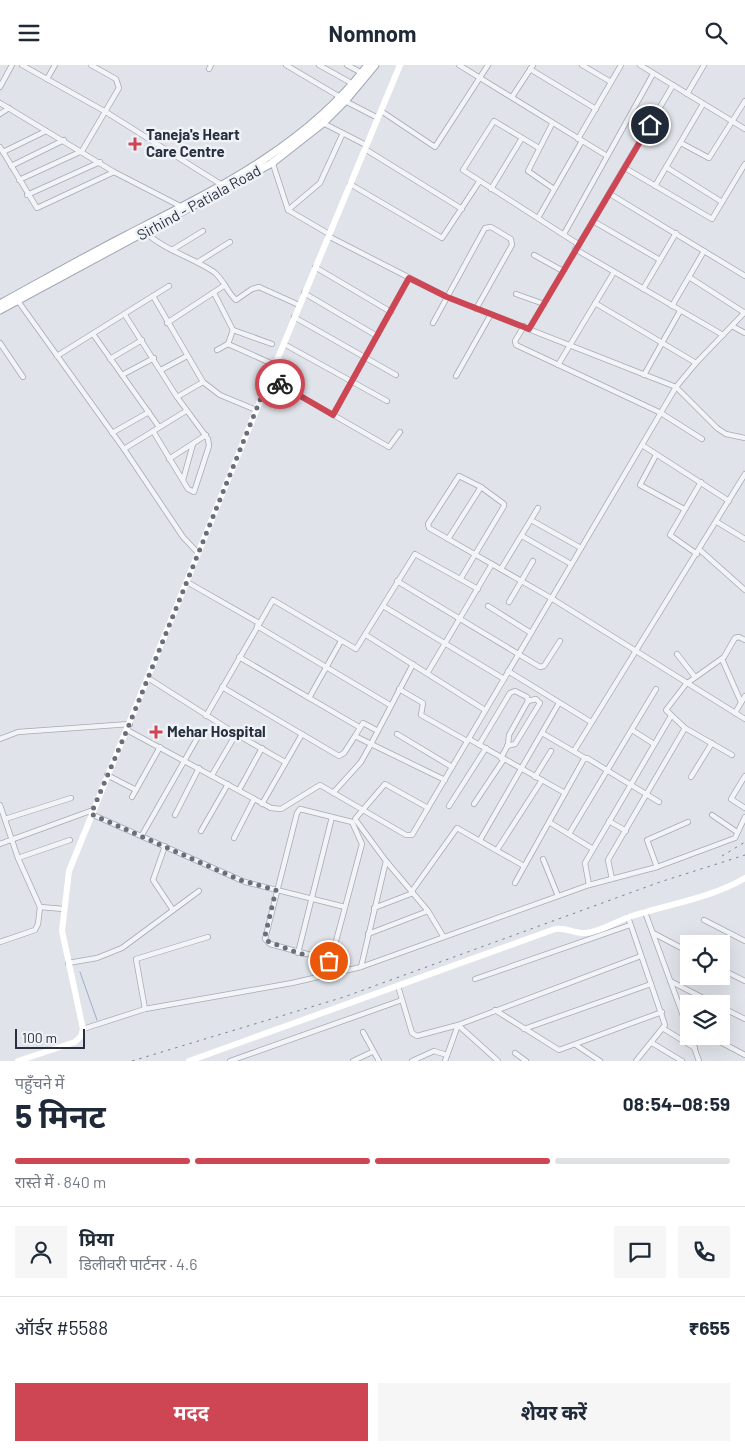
<!DOCTYPE html>
<html lang="hi">
<head>
<meta charset="utf-8">
<style>
  body { margin:0; font-family:Barlow,"Noto Sans Devanagari",sans-serif; background:#f6f6f7; color:#1f2937; height:100vh; display:flex; flex-direction:column; font-size:19px; white-space:nowrap }
  * { box-sizing:border-box; margin:0 }
  p { font-size:16px; color:#747a83 }
  .icon { flex:none; width:28px; height:28px; fill:none; stroke:currentColor; stroke-width:2; stroke-linecap:round; stroke-linejoin:round }
  .map { position:relative; height:996px; overflow:hidden }
  .drawer { display:flex; flex-direction:column; background:#fff; flex:1 }
  .drawer>* { flex:none }
  .controls { position:absolute; left:680px; top:870px; display:grid; gap:10px }
  .controls a { display:grid; place-items:center; width:50px; height:50px; border-radius:0px; background:#fff; box-shadow:0 5px 20px #0002; font-size:25px }
  .scale { position:absolute; left:15px; bottom:12px; width:70px; box-sizing:border-box; padding-left:5px; border:2px solid #283040; border-top:0; font-size:14px; line-height:18px; white-space:nowrap; color:#283040; -webkit-text-stroke:4px #eff2f6; paint-order:stroke }
  .pin { position:absolute; display:grid; place-items:center; width:42px; height:42px; color:#fff; margin:-21px; border:2px solid #fff; border-radius:50%; box-shadow:0 1px 5px #0007 }
  .courier { position:absolute; display:grid; place-items:center; width:50px; height:50px; margin:-25px; border:4px solid #ce4554; border-radius:50%; background:#fff; color:#222; box-shadow:0 1px 6px #0007 }
  .head em { font-style:normal; font-weight:700 }
  .head div { display:flex; flex-direction:column-reverse }
  .head { display:flex; align-items:center; justify-content:space-between; height:85px; padding:0 15px }
  h1 { font-size:32px; font-weight:700; line-height:38px }
  .bar { display:grid; grid-template-columns:repeat(4,1fr); gap:8px 5px; align-content:center; height:60px; padding:0 15px }
  .bar i { height:6px; border-radius:4px; background:#e0e1e3 }
  .bar .selected { background:#ce4554 }
  .bar p { grid-column:span 4 }
  .line { display:flex; align-items:center; gap:12px; padding:0 15px; border-top:1px solid #e0e1e3 }
  .line div { flex:1 }
  .round { display:grid; place-items:center; flex:none; width:52px; height:52px; border-radius:0px; background:#f6f6f7 }
  .action { display:flex; gap:10px; margin-top:auto; padding:10px 15px }
  .action a { flex:1; height:58px; border-radius:0px; background:#ce4554; color:#fff; font-size:20px; font-weight:700; line-height:58px; text-align:center }
  .action a+a { background:#f6f6f7; color:#1f2937 }
  header { display:flex; justify-content:space-between; align-items:center; height:65px; padding:0 15px; background:#fff; font-size:22px; font-weight:700 }
  .map>svg:first-child { display:block }
  .lines { fill:none; stroke-linecap:round; stroke-linejoin:round }
  .stream { stroke:#9bafc9; stroke-width:1 }
  .street-casing { stroke:#a5aab3; stroke-width:6 }
  .primary-casing { stroke:#9fa7b4; stroke-width:9 }
  .street { stroke:#f3f4f7; stroke-width:4.5 }
  .secondary { stroke:#fff; stroke-width:6 }
  .primary { stroke:#fff; stroke-width:7 }
  .rail { stroke:#798292; stroke-width:1; stroke-dasharray:2.5 5; stroke-linecap:butt }
  .done { stroke:#686f7b; stroke-width:5; stroke-dasharray:0 9 }
  .route { stroke:#ce4554; stroke-width:6 }
  .poi-dot { fill:#ce4554; stroke:#eff2f6; stroke-width:2 }
  .labels { text-anchor:middle; stroke-width:5; stroke-linejoin:round; paint-order:stroke }
  .poi-label { font-size:15px; font-weight:bold; fill:#283040; stroke:#eff2f6; text-anchor:start }
  .street-label { font-size:15px; fill:#283040; stroke:#eff2f6 }
</style>
</head>
<body>
<header><svg class="icon" aria-label="menu" viewBox="0 0 24 24"><path d="M4 6h16M4 12h16M4 18h16"/></svg>Nomnom<svg class="icon" aria-label="search" viewBox="0 0 24 24"><circle cx="10" cy="10" r="6"/><path d="M15 15l6 6"/></svg></header>
<div class="map">
<svg width="745" height="996" viewBox="0 0 745 996">
  <rect width="100%" height="100%" fill="#e0e3e9"/>
  <g class="lines">
    <!-- stream -->
    <path class="stream" d="M80,907L97,955"/>
    <defs>
      <g id="street">
        <path d="M22,0L106,47L222,120"/>
        <path d="M286,0L340,32"/>
        <path d="M319,0L353,19"/>
        <path d="M347,0L362,8"/>
        <path d="M459,0L607,91"/>
        <path d="M582,0L611,17"/>
        <path d="M640,0L745,64"/>
        <path d="M209,4L211,0"/>
        <path d="M530,4L596,44"/>
        <path d="M47,14L55,0"/>
        <path d="M0,22L12,0"/>
        <path d="M687,29L704,0"/>
        <path d="M512,32L533,0"/>
        <path d="M345,36L378,53"/>
        <path d="M0,38L114,107L182,142"/>
        <path d="M381,46L435,82L488,0"/>
        <path d="M0,49L9,43"/>
        <path d="M323,58L366,80"/>
        <path d="M552,59L528,106L554,124"/>
        <path d="M578,74L621,0"/>
        <path d="M681,78L709,93L745,36"/>
        <path d="M0,82L37,143L114,107"/>
        <path d="M539,83L494,56L463,105L578,179"/>
        <path d="M365,84L462,144"/>
        <path d="M3,87L46,66"/>
        <path d="M272,96L288,145L329,169"/>
        <path d="M11,101L64,75"/>
        <path d="M666,102L722,137"/>
        <path d="M625,103L712,154L745,99"/>
        <path d="M19,115L82,86L119,23L116,14L91,0"/>
        <path d="M350,119L442,173L479,117"/>
        <path d="M655,121L703,39"/>
        <path d="M491,124L522,73"/>
        <path d="M610,129L745,211"/>
        <path d="M27,130L100,97"/>
        <path d="M288,145L320,118L343,68"/>
        <path d="M538,153L582,76"/>
        <path d="M593,156L660,195"/>
        <path d="M146,168C166,186 192,192 214,207C224,215 227,227 236,235L252,224L259,222L299,240"/>
        <path d="M564,169L653,9"/>
        <path d="M328,171L447,232L676,322L717,363L726,369L745,373"/>
        <path d="M575,184L723,270"/>
        <path d="M172,185L203,166"/>
        <path d="M534,190L563,206"/>
        <path d="M198,197L230,177"/>
        <path d="M315,202L391,247"/>
        <path d="M689,212L745,248"/>
        <path d="M169,221L153,231L203,317L220,330L256,345"/>
        <path d="M643,224L676,168"/>
        <path d="M214,228L233,265L228,279L217,285"/>
        <path d="M304,228L377,271"/>
        <path d="M516,229L544,239"/>
        <path d="M18,236L124,384L183,472L198,488"/>
        <path d="M595,238L696,298"/>
        <path d="M672,241L704,186"/>
        <path d="M125,250L177,332L208,374L209,381L194,427L188,424L153,366"/>
        <path d="M294,252L396,310"/>
        <path d="M167,258L225,220"/>
        <path d="M433,258L485,163L491,162L511,174L512,180L476,244"/>
        <path d="M524,261L515,276L516,280L661,348L702,374"/>
        <path d="M732,261L745,268"/>
        <path d="M529,264L673,20"/>
        <path d="M233,265L272,279"/>
        <path d="M93,269L159,362"/>
        <path d="M0,278L23,312"/>
        <path d="M228,279L275,300"/>
        <path d="M284,279L387,336"/>
        <path d="M57,291L153,231"/>
        <path d="M110,294L142,275"/>
        <path d="M558,300L614,207"/>
        <path d="M161,305L187,291"/>
        <path d="M122,310L154,293"/>
        <path d="M644,310L680,246"/>
        <path d="M456,311L491,249"/>
        <path d="M269,313L389,382L400,367"/>
        <path d="M177,332L203,317"/>
        <path d="M333,350L409,213"/>
        <path d="M112,368L149,347"/>
        <path d="M642,380L729,436"/>
        <path d="M124,384L186,346"/>
        <path d="M656,390L640,420L684,444"/>
        <path d="M169,394L206,370"/>
        <path d="M183,415L193,379"/>
        <path d="M531,455L581,483"/>
        <path d="M717,457L745,474"/>
        <path d="M522,471L571,499"/>
        <path d="M448,474L481,422"/>
        <path d="M700,485L745,525"/>
        <path d="M697,489L670,470L701,417"/>
        <path d="M501,504L538,443"/>
        <path d="M461,513L504,441V439L481,422L459,411L428,459L429,463L551,533L745,654"/>
        <path d="M397,516L540,602L544,601L560,576"/>
        <path d="M187,517L259,558"/>
        <path d="M509,537L533,496"/>
        <path d="M383,541L504,614"/>
        <path d="M488,541L531,568"/>
        <path d="M257,561L390,640"/>
        <path d="M366,570L485,645"/>
        <path d="M677,589L695,612"/>
        <path d="M239,592L359,662"/>
        <path d="M722,594L741,637"/>
        <path d="M508,606L591,657"/>
        <path d="M428,607L492,499"/>
        <path d="M148,613L236,669L285,697"/>
        <path d="M222,622L339,691L344,688L355,671L371,679L413,599"/>
        <path d="M399,624L423,638L421,650L467,676"/>
        <path d="M309,633L341,576"/>
        <path d="M735,648L745,631"/>
        <path d="M206,651L273,535L356,584L415,489L478,524"/>
        <path d="M127,665L271,743L281,744L320,720L406,770H412L676,322L696,298L745,247"/>
        <path d="M632,665L654,679"/>
        <path d="M542,668L585,693"/>
        <path d="M397,669L452,702"/>
        <path d="M355,671L363,658L378,666"/>
        <path d="M0,674L18,667L130,659"/>
        <path d="M469,674L565,728"/>
        <path d="M479,680L510,628L515,626L527,632L528,636L509,670L508,680L501,693"/>
        <path d="M507,681L515,679L540,638L536,634L528,636"/>
        <path d="M574,686L745,409"/>
        <path d="M732,690L685,663L666,645L686,619L724,592L735,573L739,572L745,575"/>
        <path d="M107,710L136,725"/>
        <path d="M212,710L236,669"/>
        <path d="M745,711L731,734L745,743"/>
        <path d="M535,712L551,686"/>
        <path d="M691,712L712,678"/>
        <path d="M239,725L262,683"/>
        <path d="M333,728L361,697L371,679L445,715"/>
        <path d="M132,732L160,682"/>
        <path d="M262,739L302,669"/>
        <path d="M474,739L504,694"/>
        <path d="M0,740L18,793L40,842"/>
        <path d="M449,741L486,683"/>
        <path d="M428,743L385,719L355,754L386,796L428,846L443,871"/>
        <path d="M300,744L352,757L362,779L332,891L329,895L270,879L265,874L297,748Z"/>
        <path d="M91,749L245,817L345,842"/>
        <path d="M175,750L199,703"/>
        <path d="M712,750L737,767"/>
        <path d="M5,754L71,733"/>
        <path d="M609,756L626,766"/>
        <path d="M549,757L593,784"/>
        <path d="M201,766L228,719"/>
        <path d="M569,769L656,624"/>
        <path d="M142,770L199,670"/>
        <path d="M234,773L254,734"/>
        <path d="M480,775L559,638"/>
        <path d="M0,779L93,745"/>
        <path d="M165,781L153,815L173,845"/>
        <path d="M497,785L542,715"/>
        <path d="M18,793L70,775"/>
        <path d="M543,794L558,831"/>
        <path d="M657,802L647,775L688,757"/>
        <path d="M612,814L608,795L685,663"/>
        <path d="M515,818L584,694L587,693L659,737"/>
        <path d="M589,820L585,798L671,651"/>
        <path d="M412,826L457,763L524,801"/>
        <path d="M374,843L413,828"/>
        <path d="M645,847L689,967"/>
        <path d="M628,852L665,960L636,996"/>
        <path d="M704,855L745,876"/>
        <path d="M653,868L689,887"/>
        <path d="M368,869L428,846"/>
        <path d="M0,877L35,865L38,859L40,842L64,844"/>
        <path d="M298,888L332,752"/>
        <path d="M68,898L97,893L122,883L199,826"/>
        <path d="M361,902L386,796"/>
        <path d="M721,904L745,916"/>
        <path d="M475,914L630,860"/>
        <path d="M670,916L715,939"/>
        <path d="M398,921L412,968L417,971L458,960L641,891"/>
        <path d="M721,942L745,954"/>
        <path d="M145,944L136,894L208,872"/>
        <path d="M495,945L559,985L662,947"/>
        <path d="M83,964L145,944L292,918L361,902L589,820L657,802L735,773L745,752"/>
        <path d="M524,964L651,919"/>
        <path d="M664,964L695,983"/>
        <path d="M363,967L379,996"/>
        <path d="M690,971L699,996"/>
        <path d="M709,971L745,990"/>
        <path d="M652,978L682,996"/>
        <path d="M576,980L600,996"/>
        <path d="M515,988L526,996"/>
        <path d="M230,996L402,935"/>
        <path d="M353,996L372,987"/>
        <path d="M412,996L434,986L447,990"/>
        <path d="M445,996L458,960L498,996"/>
      </g>
      <g id="primary">
        <path d="M0,239C42,216 84,192 127,170C215,125 307,81 368,0"/>
        <path d="M0,245L272,98L323,58L345,36L375,0"/>
      </g>
    </defs>
    <!-- street casing -->
    <use href="#street" class="street-casing"/>
    <!-- primary casing -->
    <use href="#primary" class="primary-casing"/>
    <!-- street -->
    <use href="#street" class="street"/>
    <!-- secondary -->
    <g class="secondary">
      <path d="M18,996L75,977L81,971L83,964L62,866L69,806L262,331L400,0"/>
      <path d="M189,996L555,864C566,862 575,869 585,868C600,867 615,857 629,852C668,839 709,834 745,813"/>
    </g>
    <!-- primary -->
    <use href="#primary" class="primary"/>
    <!-- rail -->
    <g class="rail">
      <path d="M722,791L745,777"/>
      <path d="M132,996L344,932L660,817L745,790"/>
    </g>
  </g>
  <g class="lines">
    <!-- done -->
    <path class="done" d="M280,319L269,313L127,665L91,749L240,815L276,825L265,871L267,876L298,888L329,896"/>
    <!-- route -->
    <path class="route" d="M280,319L333,350L409,213L447,232L529,264L650,60"/>
  </g>
  <!-- markers -->
  <g class="poi-dot">
    <path d="M132.5 71.5h5v5h5v5h-5v5h-5v-5h-5v-5h5z"/>
    <path d="M153.5 659.5h5v5h5v5h-5v5h-5v-5h-5v-5h5z"/>
  </g>
  <g class="labels">
    <!-- poi labels -->
    <g class="poi-label">
      <text x="146" y="75">Taneja's Heart<tspan x="146" dy="17">Care Centre</tspan></text>
      <text x="167" y="672">Mehar Hospital</text>
    </g>
    <!-- street labels -->
    <g class="street-label">
      <text transform="translate(199 138) rotate(-29)" y="5">Sirhind - Patiala Road</text>
    </g>
  </g>
</svg>
<div class="controls">
<a><svg class="icon" aria-label="locate" viewBox="0 0 24 24"><circle cx="12" cy="12" r="6"/><path d="M12 2v4M12 18v4M2 12h4M18 12h4"/></svg></a>
<a><svg class="icon" aria-label="layers" viewBox="0 0 24 24"><path d="M12 4l9 5-9 5-9-5zM3 14l9 5 9-5"/></svg></a>
</div>
<div class="scale">100 m</div>
<div class="pin" style="left:329px;top:896px;background:#ea580c"><svg class="icon" aria-label="bag" viewBox="0 0 24 24"><path d="M5 8h14l-1 12H6zM9 8a3 3 0 0 1 6 0"/></svg></div>
<div class="pin" style="left:650px;top:60px;background:#1f2937"><svg class="icon" aria-label="home" viewBox="0 0 24 24"><path d="M3 11l9-7 9 7M6 9v11h12V9"/></svg></div>
<div class="courier" style="left:280px;top:319px"><svg class="icon" aria-label="bike" viewBox="0 0 24 24"><circle cx="6" cy="16" r="4"/><circle cx="18" cy="16" r="4"/><path d="M6 16l4-8h5l3 8M10 8l3 8H6M13 5h3"/></svg></div>
</div>
<section class="drawer">
<div class="head"><div><h1>5 मिनट</h1><p>पहुँचने में</p></div><em>08:54–08:59</em></div>
<div class="bar"><i class="selected"></i><i class="selected"></i><i class="selected"></i><i></i><p>रास्ते में · 840 m</p></div>
<div class="line" style="height:90px"><a class="round"><svg class="icon" aria-label="person" viewBox="0 0 24 24"><circle cx="12" cy="8" r="4"/><path d="M4 21q1-7 8-7t8 7"/></svg></a><div><b>प्रिया</b><p>डिलीवरी पार्टनर · 4.6</p></div><a class="round"><svg class="icon" aria-label="chat" viewBox="0 0 24 24"><path d="M4 5h16v11H9l-5 4z"/></svg></a><a class="round"><svg class="icon" aria-label="phone" viewBox="0 0 24 24"><path d="M5 4h4l2 5-3 2q2 4 5 5l2-3 5 2v4C11 20 4 13 5 4z"/></svg></a></div>
<div class="line" style="height:65px"><div>ऑर्डर #5588</div><b>₹655</b></div>
<div class="action"><a>मदद</a><a>शेयर करें</a></div>
</section>
</body>
</html>
